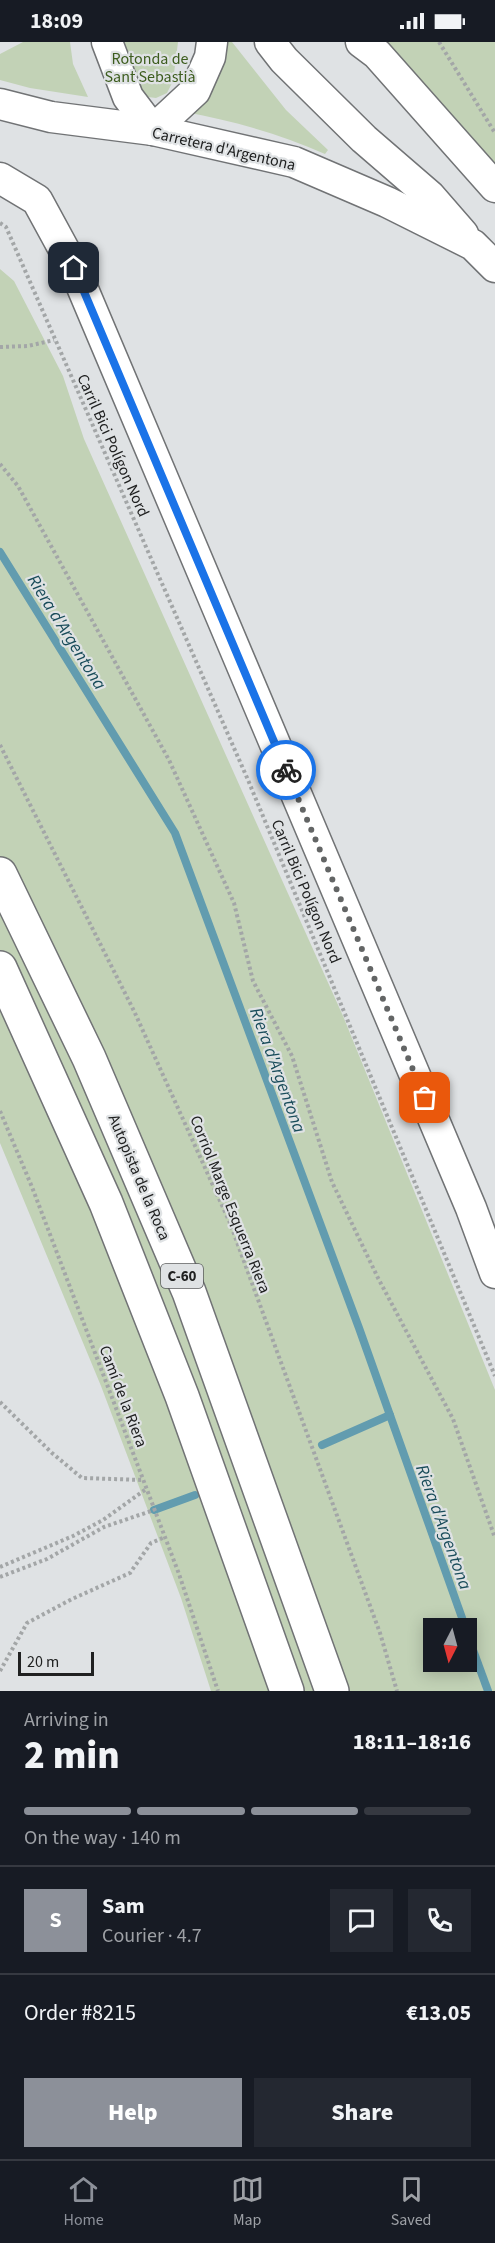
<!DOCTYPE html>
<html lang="en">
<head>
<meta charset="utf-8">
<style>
  body { margin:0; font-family:"Source Sans 3",sans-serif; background:#242831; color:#f1f3f6; height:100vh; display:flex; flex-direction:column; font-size:22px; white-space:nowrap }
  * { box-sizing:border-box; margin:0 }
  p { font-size:20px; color:#9ea1a6 }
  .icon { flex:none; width:33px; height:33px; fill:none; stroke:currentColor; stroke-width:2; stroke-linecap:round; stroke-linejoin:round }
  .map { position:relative; height:1649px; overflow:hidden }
  .details { display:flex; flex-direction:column; background:#171b24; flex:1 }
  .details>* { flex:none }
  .needle { width:39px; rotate:186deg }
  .tools { position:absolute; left:423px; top:1576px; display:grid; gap:12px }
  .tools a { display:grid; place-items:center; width:54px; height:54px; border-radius:0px; background:#171b24; box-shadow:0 3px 15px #0003; font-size:30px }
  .scale { position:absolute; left:18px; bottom:15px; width:76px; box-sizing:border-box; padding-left:6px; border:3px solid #202121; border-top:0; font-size:16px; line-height:21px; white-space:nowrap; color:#202121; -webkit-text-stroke:4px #dfe2e4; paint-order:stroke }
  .pin { position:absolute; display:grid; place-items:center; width:51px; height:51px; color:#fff; margin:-26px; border-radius:12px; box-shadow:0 3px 9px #0006 }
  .courier { position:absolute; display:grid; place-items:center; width:60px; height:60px; margin:-30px; border:4px solid #1a73e8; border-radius:50%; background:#fff; color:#222; box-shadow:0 2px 8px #0007 }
  .head em { font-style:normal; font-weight:800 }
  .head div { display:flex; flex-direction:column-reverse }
  .head { display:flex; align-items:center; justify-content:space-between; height:102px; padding:0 24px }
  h1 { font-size:39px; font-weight:800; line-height:45px }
  .bar { display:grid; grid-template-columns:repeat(4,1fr); gap:9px 6px; align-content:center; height:72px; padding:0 24px }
  .bar i { height:8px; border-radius:4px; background:#363941 }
  .bar .active { background:#8c9099 }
  .bar p { grid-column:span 4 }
  .line { display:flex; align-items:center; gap:15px; padding:0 24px; border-top:2px solid #363941 }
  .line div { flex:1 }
  .round { display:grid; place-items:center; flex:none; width:63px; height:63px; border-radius:0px; background:#242831 }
  .button { display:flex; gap:12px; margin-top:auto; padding:12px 24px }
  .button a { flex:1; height:69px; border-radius:0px; background:#8c9099; color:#fff; font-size:24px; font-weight:800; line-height:69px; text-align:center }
  .button a+a { background:#242831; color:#f1f3f6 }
  .status { display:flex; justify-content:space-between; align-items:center; height:42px; padding:0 30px; background:#171b24; direction:ltr }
  .status svg { height:16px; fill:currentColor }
  .dock { display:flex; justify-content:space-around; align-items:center; height:84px; border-top:2px solid #363941; background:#171b24; font-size:16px; color:#9ea1a6 }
  .dock a { display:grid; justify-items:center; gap:3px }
  .dock .active { color:#8c9099 }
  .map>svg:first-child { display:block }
  .green { fill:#c2d2b6; fill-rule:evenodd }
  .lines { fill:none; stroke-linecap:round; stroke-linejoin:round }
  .stream { stroke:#629caf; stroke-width:8 }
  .minor-casing { stroke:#717375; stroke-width:33 }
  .highway-casing { stroke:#717375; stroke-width:36 }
  .path { stroke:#a3a6a7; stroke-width:4; stroke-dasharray:3 3; stroke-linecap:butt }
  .minor { stroke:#fff; stroke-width:30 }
  .highway { stroke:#fff; stroke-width:33 }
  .done { stroke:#636565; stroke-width:6; stroke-dasharray:0 10.8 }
  .route { stroke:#1a73e8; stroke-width:8 }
  .labels { text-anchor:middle; stroke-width:4.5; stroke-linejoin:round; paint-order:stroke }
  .shield { fill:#dfe2e4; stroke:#595b5c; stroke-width:1.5 }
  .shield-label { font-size:15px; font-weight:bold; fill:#202121 }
  .park-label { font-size:16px; fill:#3d5d1e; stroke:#dfe2e4 }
  .street-label { font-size:16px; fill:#202121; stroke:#dfe2e4 }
  .water-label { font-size:18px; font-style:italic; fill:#194c5a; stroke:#dfe2e4 }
</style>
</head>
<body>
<div class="status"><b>18:09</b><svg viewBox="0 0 49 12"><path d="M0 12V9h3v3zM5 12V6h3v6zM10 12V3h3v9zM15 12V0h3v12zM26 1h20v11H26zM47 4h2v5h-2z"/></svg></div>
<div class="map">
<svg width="495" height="1649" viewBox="0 0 495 1649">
  <rect width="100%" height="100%" fill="#dfe2e4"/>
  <!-- green -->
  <g class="green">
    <path d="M23,0H70L73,22L88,55L30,46L0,38V12Z"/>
    <path d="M117,0H178L173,39L167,51L156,56L140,54Z"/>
    <path d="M216,0H232L286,68L328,108L325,112C281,92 233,79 185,70Z"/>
    <path d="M381,0H495V126Z"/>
    <path d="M0,227L14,239L63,334L84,397L343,974L495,1348V1649H211L181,1556L101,1344L0,1101ZM434,1587H466V1620H434Z"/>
  </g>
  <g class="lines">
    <!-- stream -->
    <g class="stream">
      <path d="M0,510L175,791L359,1286L466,1587"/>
      <path d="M322,1403L390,1373"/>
      <path d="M154,1468L195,1453"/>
      <path d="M466,1589L488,1649"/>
    </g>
    <defs>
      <g id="minor">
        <path d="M107,0L128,55L153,88"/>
        <path d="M270,0L284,18L364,97L430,154L463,192"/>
        <path d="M361,0L377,12L495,145"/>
        <path d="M0,62L51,75L153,88L294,120L387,160L473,203L495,225"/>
        <path d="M153,88L195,49L210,15L212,0"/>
        <path d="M0,136L37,158L74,226L471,1166L495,1231"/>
      </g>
      <g id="highway">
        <path d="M0,832L89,1016L189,1250L332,1649"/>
        <path d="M0,926L106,1161L182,1354L287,1649"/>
      </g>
    </defs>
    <!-- minor casing -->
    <use href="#minor" class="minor-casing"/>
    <!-- highway casing -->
    <use href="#highway" class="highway-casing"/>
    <!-- path -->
    <g class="path">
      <path d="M439,0L495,91"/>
      <path d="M0,181L6,185L248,738L495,1334"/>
      <path d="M0,305L28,304L54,298"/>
      <path d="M0,422L18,444L169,718L234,861L253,939L292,1014L332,1140L378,1236L453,1377L495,1496"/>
      <path d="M0,703L134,969L230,1181L380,1591L397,1649"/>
      <path d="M0,1069L32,1145L179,1532L218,1649"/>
      <path d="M0,1360L52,1411L82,1436L143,1438"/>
      <path d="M0,1525L73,1494L103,1478L146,1447"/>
      <path d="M0,1535L47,1517L104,1485L154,1468"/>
      <path d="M0,1629L27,1581L72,1557L130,1531L151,1501L165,1495"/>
    </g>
    <!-- minor -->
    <use href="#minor" class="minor"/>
    <!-- highway -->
    <use href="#highway" class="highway"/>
  </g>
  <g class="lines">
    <!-- done -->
    <path class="done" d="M286,728L425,1056"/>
    <!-- route -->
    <path class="route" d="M74,226L286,728"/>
  </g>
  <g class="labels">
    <!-- shield labels -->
    <rect class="shield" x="161" y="1222" width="42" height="24" rx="4.5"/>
    <g class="shield-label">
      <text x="182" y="1239">C-60</text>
    </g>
    <!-- park labels -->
    <g class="park-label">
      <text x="150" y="22">Rotonda de<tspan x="150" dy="18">Sant Sebastià</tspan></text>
    </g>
    <!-- street labels -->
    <g class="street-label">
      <text transform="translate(224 106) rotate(13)" y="6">Carretera d'Argentona</text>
      <text transform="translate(114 403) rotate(66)" y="6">Carril Bici Polígon Nord</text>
      <text transform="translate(307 849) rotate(67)" y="6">Carril Bici Polígon Nord</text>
      <text transform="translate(140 1135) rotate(67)" y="6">Autopista de la Roca</text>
      <text transform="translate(231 1162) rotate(68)" y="6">Corriol Marge Esquerra Riera</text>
      <text transform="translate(124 1354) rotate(69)" y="6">Camí de la Riera</text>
    </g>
    <!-- water labels -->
    <g class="water-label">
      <text transform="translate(67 590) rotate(58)" y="6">Riera d'Argentona</text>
      <text transform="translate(278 1028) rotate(70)" y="6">Riera d'Argentona</text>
      <text transform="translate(444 1485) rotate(70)" y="6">Riera d'Argentona</text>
    </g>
  </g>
</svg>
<div class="tools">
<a><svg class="needle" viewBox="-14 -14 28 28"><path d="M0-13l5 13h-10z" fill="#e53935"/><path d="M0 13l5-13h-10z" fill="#9ea1a6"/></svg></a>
</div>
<div class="scale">20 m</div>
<div class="pin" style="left:425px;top:1056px;background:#ea580c"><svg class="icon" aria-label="bag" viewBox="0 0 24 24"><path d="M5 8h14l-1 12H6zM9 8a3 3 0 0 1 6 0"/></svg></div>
<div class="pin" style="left:74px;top:226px;background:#1f2937"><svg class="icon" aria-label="home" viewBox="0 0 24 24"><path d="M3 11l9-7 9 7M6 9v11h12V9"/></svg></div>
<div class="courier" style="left:286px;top:728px"><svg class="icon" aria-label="bike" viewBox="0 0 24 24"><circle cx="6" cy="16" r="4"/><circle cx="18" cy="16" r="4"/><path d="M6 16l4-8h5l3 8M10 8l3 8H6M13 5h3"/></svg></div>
</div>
<section class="details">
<div class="head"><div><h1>2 min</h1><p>Arriving in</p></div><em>18:11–18:16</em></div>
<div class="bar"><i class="active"></i><i class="active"></i><i class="active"></i><i></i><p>On the way · 140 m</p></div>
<div class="line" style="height:108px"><b class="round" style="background:#8c9099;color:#fff">S</b><div><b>Sam</b><p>Courier · 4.7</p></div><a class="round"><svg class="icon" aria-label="chat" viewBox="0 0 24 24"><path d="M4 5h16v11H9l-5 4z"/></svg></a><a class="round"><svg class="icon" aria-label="phone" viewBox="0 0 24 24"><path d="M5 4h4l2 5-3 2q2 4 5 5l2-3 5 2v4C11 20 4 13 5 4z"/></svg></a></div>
<div class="line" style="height:78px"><div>Order #8215</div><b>€13.05</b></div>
<div class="button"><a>Help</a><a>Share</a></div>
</section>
<nav class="dock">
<a class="active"><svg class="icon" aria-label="home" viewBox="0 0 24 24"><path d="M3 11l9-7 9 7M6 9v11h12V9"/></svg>Home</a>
<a><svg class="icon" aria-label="map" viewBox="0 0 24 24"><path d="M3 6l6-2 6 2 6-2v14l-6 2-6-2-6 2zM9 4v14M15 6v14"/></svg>Map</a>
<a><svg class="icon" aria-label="saved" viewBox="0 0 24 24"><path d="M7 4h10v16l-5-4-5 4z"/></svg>Saved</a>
</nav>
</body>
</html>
